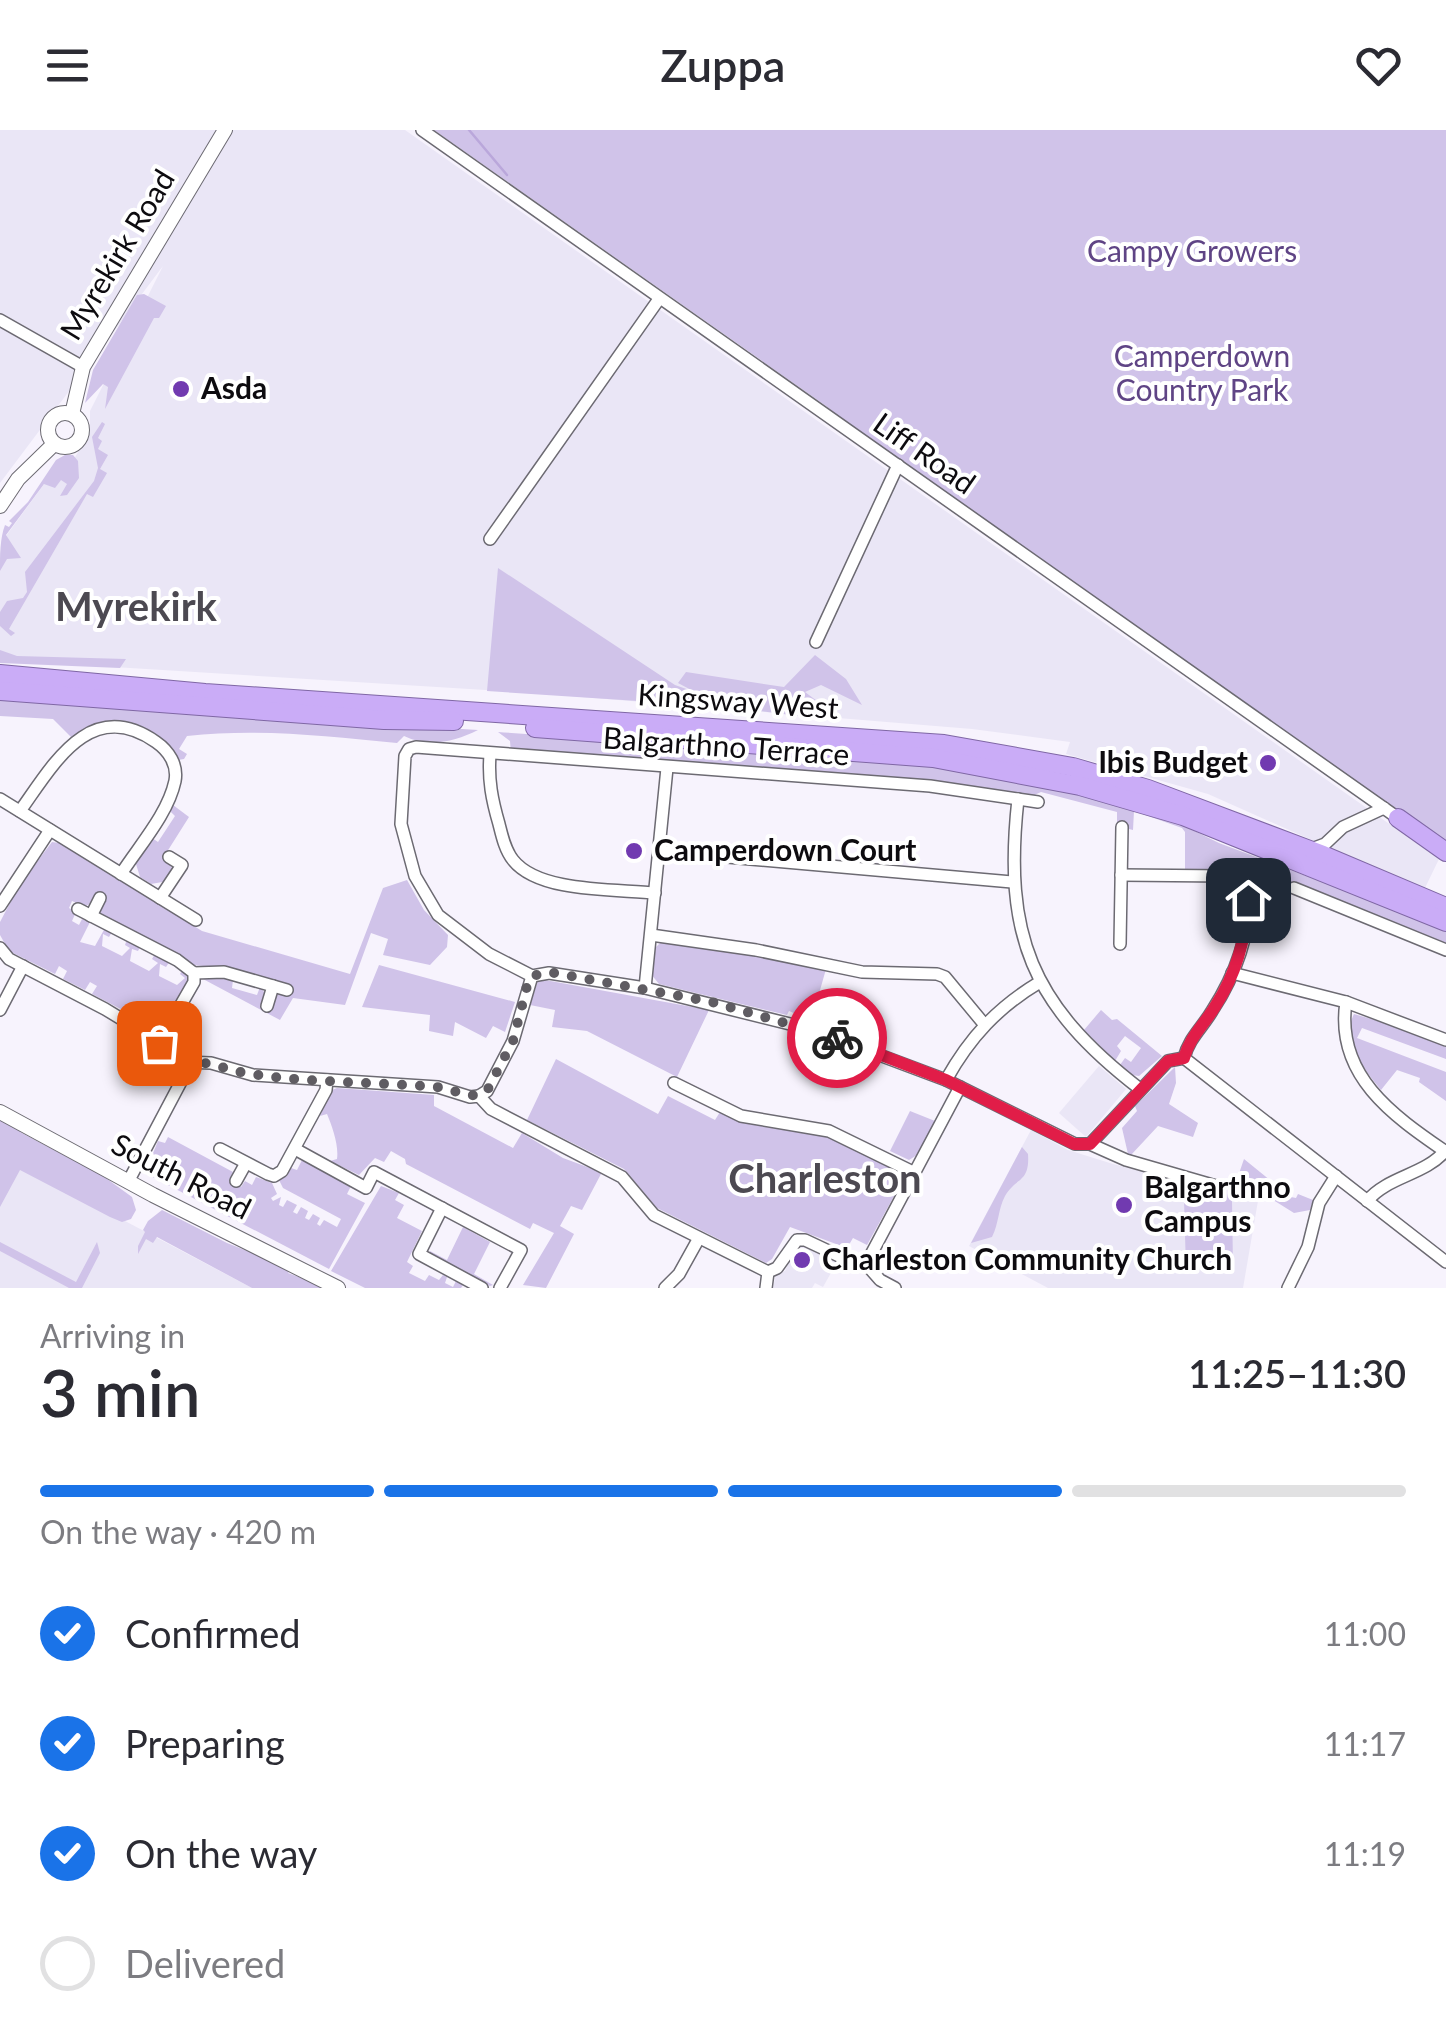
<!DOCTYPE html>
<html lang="en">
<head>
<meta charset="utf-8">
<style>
  body { margin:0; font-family:Lato,sans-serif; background:#f2f2f3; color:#2b2b33; height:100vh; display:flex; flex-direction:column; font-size:38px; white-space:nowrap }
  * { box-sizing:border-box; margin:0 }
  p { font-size:32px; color:#7c7c81 }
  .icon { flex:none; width:55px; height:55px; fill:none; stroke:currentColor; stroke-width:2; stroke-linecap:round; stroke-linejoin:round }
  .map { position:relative; height:1158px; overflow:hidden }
  .side { display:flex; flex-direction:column; background:#fff; flex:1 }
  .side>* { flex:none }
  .pin { position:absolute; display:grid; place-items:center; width:85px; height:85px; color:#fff; margin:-42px; border-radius:20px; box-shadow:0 5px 15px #0006 }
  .courier { position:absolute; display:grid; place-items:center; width:100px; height:100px; margin:-50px; border:8px solid #e11d48; border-radius:50%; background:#fff; color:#222; box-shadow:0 2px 12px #0007 }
  .head em { font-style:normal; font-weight:600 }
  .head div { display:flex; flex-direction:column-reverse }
  .head { display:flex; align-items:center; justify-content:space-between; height:170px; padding:0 40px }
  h1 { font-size:65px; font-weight:600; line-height:75px }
  .bar { display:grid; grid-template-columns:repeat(4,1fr); gap:15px 10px; align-content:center; height:120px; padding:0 40px }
  .bar i { height:12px; border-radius:8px; background:#e1e1e2 }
  .bar .current { background:#1a73e8 }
  .bar p { grid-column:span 4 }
  ol { padding:0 40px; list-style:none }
  li { display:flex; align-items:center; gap:30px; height:110px }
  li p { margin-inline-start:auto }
  li .icon { padding:10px; border-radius:50%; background:#1a73e8; color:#fff; stroke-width:4 }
  li:last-child { color:#7c7c81 }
  li i { width:55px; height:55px; border:5px solid #e1e1e2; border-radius:50% }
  header { display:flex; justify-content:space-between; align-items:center; height:130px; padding:0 40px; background:#fff; font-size:45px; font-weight:600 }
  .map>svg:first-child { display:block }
  .built { fill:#eae6f6 }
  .green { fill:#d0c3e9 }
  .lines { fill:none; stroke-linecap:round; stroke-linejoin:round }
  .stream { stroke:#baa7db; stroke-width:2.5 }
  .minor-casing { stroke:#6c6a72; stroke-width:14 }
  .tertiary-casing { stroke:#6c6a72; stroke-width:16 }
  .trunk-casing { stroke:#7f67a4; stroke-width:20 }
  .minor { stroke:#fff; stroke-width:11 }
  .tertiary { stroke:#fff; stroke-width:14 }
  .trunk { stroke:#caacf7; stroke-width:18 }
  .done { stroke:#5f5c62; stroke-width:10; stroke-dasharray:0 18 }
  .route { stroke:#e11d48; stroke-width:12 }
  .poi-dot { fill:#713ab0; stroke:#fff; stroke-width:4 }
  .labels { text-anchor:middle; stroke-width:8; stroke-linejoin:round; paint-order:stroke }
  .park-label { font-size:30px; fill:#5f4485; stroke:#fff }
  .street-label { font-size:30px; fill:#0d0b0f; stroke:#fff }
  .poi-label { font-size:30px; font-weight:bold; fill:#0d0b0f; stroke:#fff; text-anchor:start }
  .district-label { font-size:40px; font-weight:bold; fill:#4c4951; stroke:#fff }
</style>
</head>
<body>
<header><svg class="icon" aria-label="menu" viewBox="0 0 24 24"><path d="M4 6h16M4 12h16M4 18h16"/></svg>Zuppa<svg class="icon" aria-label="heart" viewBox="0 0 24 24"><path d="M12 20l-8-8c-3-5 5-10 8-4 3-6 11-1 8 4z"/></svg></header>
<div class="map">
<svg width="1446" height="1158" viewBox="0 0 1446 1158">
  <rect width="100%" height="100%" fill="#f7f3fd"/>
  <!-- built -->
  <g class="built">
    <path d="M0,0H405L1439,729L1424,760L1208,664L1066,624L1070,612L972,599L533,563L0,530V424L6,406L53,342L71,334L90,302V281L163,136L0,353Z"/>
    <path d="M1099,936L1126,959L1086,1007L1059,983Z"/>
    <path d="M1031,1000L1068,1020L1113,1034L1216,1061L1219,1053L1259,1065L1243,1158H1048L969,1116Z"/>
    <path d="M17,1034L252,1158H0V1066Z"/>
    <path d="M805,1115L837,1132L823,1157L815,1153L812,1158H773L776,1144L785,1141L794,1119Z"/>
  </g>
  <!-- green -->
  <g class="green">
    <path d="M434,0H1446V715L898,335L826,276Z"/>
    <path d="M144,164L166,176L159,188H154L105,279L108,257L103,254L85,273L93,240L137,165Z"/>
    <path d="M102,292L105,294L98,308L102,311L98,319L108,325L100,339L107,343L93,367L87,364L9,499L15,503L11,506L0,496V482L7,471L23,468L27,462L25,442L94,351L98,338L92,307Z"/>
    <path d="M65,325H73L78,331L79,348L67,365L60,366L67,354L61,350L55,358L44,354L6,405L21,428L7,429L0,441C0,425 0,408 5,395L9,397L12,393L9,391L28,372L56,330Z"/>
    <path d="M498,438L675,555L695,562L678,553L686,542L784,557L815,525L846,549L862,575L821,555L805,562L821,574L798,586L730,577L487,561Z"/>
    <path d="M0,520L17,526L126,529L120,538L0,533Z"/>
    <path d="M0,570L478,600C454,612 429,618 404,606L397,613C326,606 258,598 187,606L179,619L187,624L184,629L178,630L161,609L105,593L86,599L72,608L53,589L0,586Z"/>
    <path d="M498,602C603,609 707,617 811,626C945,637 1099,649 1219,713L1446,799V815L1292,761L1253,769C1242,733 1217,740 1185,739V702L1182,698L1134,681L1133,700L1117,696V682L1041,662L1030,667L511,623L510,611Z"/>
    <path d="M173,675L189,687L165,725L174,742L168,751L151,754L140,747L136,734L152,708L158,712L175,686L170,681Z"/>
    <path d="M52,712L59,713L202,801L350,844L383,758L407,750L424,780L448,805L447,817L430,835L383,825L388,809L371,803L345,875L293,868L280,890L203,849L220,846L233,850L232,858L257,865L260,857L273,873L278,863L233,839L193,835L102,787L99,779L92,774L83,776L72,771L69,778L76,782L72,791L79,795L82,789L90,792L80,812L95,816L105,798L112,802L109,807L103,804L102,816L122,826L130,818L125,815L127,809L140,817L138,821L132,819L130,831L149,841L158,833L152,829L155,824L170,831L166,837L160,834L159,846L177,855L185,848L180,844L182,841L186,843L188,849L163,897L159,899L92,864L97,856L90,852L85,860L63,849L67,841L59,836L55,844L9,821L0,805V792L20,754Z"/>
    <path d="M663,810L755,824L826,839L811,892L795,887L796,884L789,881L787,885L659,854L651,844L654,819Z"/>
    <path d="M379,835L515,872L505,902L493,896L486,908L455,892L453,906L429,901L430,885L362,877Z"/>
    <path d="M545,850L709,880L677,947L587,901L552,897L555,880L530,875L538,851Z"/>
    <path d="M1101,880L1112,890L1117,889L1162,926L1139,946L1132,945L1120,935L1125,928L1131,932L1141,918L1125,906L1117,916L1121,921L1115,931L1084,900Z"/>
    <path d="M1354,884L1402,898L1446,917V929L1362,898L1357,908L1446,942V971L1419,952L1420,948L1397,940L1381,960C1364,939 1340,911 1354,884Z"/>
    <path d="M556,929L658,984L668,966L715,990L720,982L743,993L832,1008L898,1041L903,1050L867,1115L853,1108L847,1118L790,1097L772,1129L766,1133L657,1078L624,1039L527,990Z"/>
    <path d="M1175,937L1176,953L1169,974L1198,993L1193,1007L1158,996L1131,1025L1128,1024L1122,998L1137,981L1135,976Z"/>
    <path d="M337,958L434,965V976L513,1018L522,1003L563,1028L598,1041L601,1044L582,1080L571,1076L560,1096L574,1104L546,1158L523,1155L554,1103L533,1093L530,1099L406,1034L405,1029L391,1021L384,1032L375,1028L359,1045L330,1031L337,1029C339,1015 332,996 327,984L320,986L332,960Z"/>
    <path d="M910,981L935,991L917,1025L909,1030L890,1021Z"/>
    <path d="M0,982L23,995L20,1002L103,1046L132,1067L136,1080L131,1089L122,1092L110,1087L20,1040L0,1077Z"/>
    <path d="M168,1007L233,1042L229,1051L241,1057L245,1051L252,1055L256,1047L272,1053L277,1064L271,1068L273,1071L281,1067L279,1075L283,1077L287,1070L297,1075L293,1082L297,1084L301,1077L308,1081L305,1088L309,1090L313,1084L320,1088L317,1094L320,1096L324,1090L337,1097L341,1089L283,1058L279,1050L287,1046L291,1038L297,1040L302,1030L351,1056L347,1064L365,1073L329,1139L145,1043L158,1011L165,1013Z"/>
    <path d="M1022,1017L1028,1024C1030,1053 1016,1047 1005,1066C998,1079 999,1093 992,1107L971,1113Z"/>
    <path d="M1244,1029L1291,1067L1296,1068L1298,1064L1313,1070L1310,1080L1294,1083L1259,1061L1235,1055Z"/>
    <path d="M1219,1053L1256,1064L1232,1071L1233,1137L1186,1139L1184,1070L1213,1069L1206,1066L1208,1059Z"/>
    <path d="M381,1056L399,1063L395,1070L404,1075L397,1088L422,1101L407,1132L413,1136L409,1143L425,1151L429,1145L439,1150L443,1145L447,1147L445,1153L453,1157L456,1151L463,1155L461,1158H365L331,1141Z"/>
    <path d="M162,1080L227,1113L283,1135L291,1139L288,1143L328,1158H252L157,1107L153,1113L146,1109L138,1124V1116L145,1102L143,1100L148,1091Z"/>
    <path d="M463,1097L490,1112L474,1144L493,1155L490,1156L430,1125V1121L447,1130Z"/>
    <path d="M0,1112L76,1152L97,1112L100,1123L82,1158H69L0,1121Z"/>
  </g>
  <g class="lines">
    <!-- stream -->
    <path class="stream" d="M469,0L507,45"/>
    <defs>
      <g id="minor">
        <path d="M422,0L1398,688"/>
        <path d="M0,190L83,237"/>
        <path d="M490,409L659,169"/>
        <path d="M816,512L898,335"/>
        <path d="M490,625C488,650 492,670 499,694C502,706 505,720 513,730C539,763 616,759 655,763"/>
        <path d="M0,669L196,790"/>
        <path d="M1018,669C1003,805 1031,875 1140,959"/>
        <path d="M1038,672L930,656L416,617L409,619L405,626L401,694L415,746L438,785L489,824L532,846L549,843L645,858L810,899L946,950L1075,1014H1090"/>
        <path d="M20,681C53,635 90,566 156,612C169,621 178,635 175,651C168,684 139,716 121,744"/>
        <path d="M1309,720L1325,714L1343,697L1384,678"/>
        <path d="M659,721L1012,752"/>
        <path d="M1121,745L1226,746L1245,760C1255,798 1233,849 1212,881C1202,898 1189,908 1184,928"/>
        <path d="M1294,758L1446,820"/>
        <path d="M160,768L182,735L169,727"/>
        <path d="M0,776L50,700"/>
        <path d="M78,779L177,830L194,843V852L159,913"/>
        <path d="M91,786L100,768"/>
        <path d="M651,805L756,820L862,842L937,844L945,847L984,894"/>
        <path d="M1120,814L1122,697"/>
        <path d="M0,818L9,829L105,879L179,924L184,932L211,933L253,945L438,957L470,967L479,966L491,979L622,1047L654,1085L768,1142"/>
        <path d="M194,843L224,842L287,860"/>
        <path d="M1232,843L1346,872L1446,910"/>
        <path d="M645,858L667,638"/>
        <path d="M1346,872C1335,945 1392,985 1446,1022"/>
        <path d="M267,876L273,856"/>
        <path d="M0,880L23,836"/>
        <path d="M1184,928L1446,1132"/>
        <path d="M946,950C970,907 998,877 1040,852"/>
        <path d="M674,953L741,986L829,1001L915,1043"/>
        <path d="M479,966L487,961L513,911L532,846"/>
        <path d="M1090,1014L1126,1030L1216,1056"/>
        <path d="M1090,1014L1168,931L1184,928"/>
        <path d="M220,1019L268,1044L274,1046L282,1041L326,960L327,950"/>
        <path d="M295,1019L366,1058L374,1042L521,1120L500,1158"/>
        <path d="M236,1051L246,1033"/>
        <path d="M128,1052L184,946V932"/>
        <path d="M1367,1071C1388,1046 1425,1045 1445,1021"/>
        <path d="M442,1078L419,1124L482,1158"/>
        <path d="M866,1134L960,957"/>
        <path d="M665,1158L679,1144L699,1108"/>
        <path d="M766,1158L768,1142L777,1138L797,1110H805L856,1134H866L880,1150L895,1158"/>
        <path d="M1288,1158L1308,1117L1319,1073L1336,1046"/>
      </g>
      <g id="tertiary">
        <circle cx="65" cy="300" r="17"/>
        <path d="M72,284L83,237L225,0"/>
        <path d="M0,376L18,349L54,314"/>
        <path d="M0,982L153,1065L338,1158"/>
      </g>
      <g id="trunk">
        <path d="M0,544L205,563L944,614L1073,637L1148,659L1323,725L1446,777"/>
        <path d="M0,561L384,590L454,591"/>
        <path d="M535,598L933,628L1080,656L1183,686L1446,792"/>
        <path d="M1398,688L1446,722"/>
      </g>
    </defs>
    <!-- minor casing -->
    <use href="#minor" class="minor-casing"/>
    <!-- tertiary casing -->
    <use href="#tertiary" class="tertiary-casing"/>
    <!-- trunk casing -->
    <use href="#trunk" class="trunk-casing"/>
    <!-- minor -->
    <use href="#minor" class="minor"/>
    <!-- tertiary -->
    <use href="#tertiary" class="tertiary"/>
    <!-- trunk -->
    <use href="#trunk" class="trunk"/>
  </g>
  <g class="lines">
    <!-- done -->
    <path class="done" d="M159,913L179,924L184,932C208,930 228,941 251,944C312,953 375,952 436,957C454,958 470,972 487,961L513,911L528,852L532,846L549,842L712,872L837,908"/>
    <!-- route -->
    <path class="route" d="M837,908L946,950L1074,1014H1090L1168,931L1184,928C1190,906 1205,894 1216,875C1236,844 1246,807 1248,770"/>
  </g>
  <!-- markers -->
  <g class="poi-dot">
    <circle cx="181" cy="259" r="10"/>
    <circle cx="1268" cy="633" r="10"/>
    <circle cx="634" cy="721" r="10"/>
    <circle cx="1124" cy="1075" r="10"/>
    <circle cx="802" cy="1130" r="10"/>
  </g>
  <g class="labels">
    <!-- park labels -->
    <g class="park-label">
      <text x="1192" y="132">Campy Growers</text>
      <text x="1202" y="237">Camperdown<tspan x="1202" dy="34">Country Park</tspan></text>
    </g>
    <!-- street labels -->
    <g class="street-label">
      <text transform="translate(118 125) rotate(-59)" y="10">Myrekirk Road</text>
      <text transform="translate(924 324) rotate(35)" y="10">Liff Road</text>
      <text transform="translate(738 572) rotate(4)" y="10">Kingsway West</text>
      <text transform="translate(726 617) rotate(4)" y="10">Balgarthno Terrace</text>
      <text transform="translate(181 1047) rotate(27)" y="10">South Road</text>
    </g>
    <!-- poi labels -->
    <g class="poi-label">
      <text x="201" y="269">Asda</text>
      <text x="1248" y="643" text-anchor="end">Ibis Budget</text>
      <text x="654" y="731">Camperdown Court</text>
      <text x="1144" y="1068">Balgarthno<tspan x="1144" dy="34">Campus</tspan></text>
      <text x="822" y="1140">Charleston Community Church</text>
    </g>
    <!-- district labels -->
    <g class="district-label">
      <text x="136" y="491">Myrekirk</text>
      <text x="825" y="1063">Charleston</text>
    </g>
  </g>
</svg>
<div class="pin" style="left:159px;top:913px;background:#ea580c"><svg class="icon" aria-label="bag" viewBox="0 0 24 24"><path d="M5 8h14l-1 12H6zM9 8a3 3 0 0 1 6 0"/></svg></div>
<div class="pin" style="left:1248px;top:770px;background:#1f2937"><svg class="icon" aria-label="home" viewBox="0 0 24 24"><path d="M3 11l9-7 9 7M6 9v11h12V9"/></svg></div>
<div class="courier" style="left:837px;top:908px"><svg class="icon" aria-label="bike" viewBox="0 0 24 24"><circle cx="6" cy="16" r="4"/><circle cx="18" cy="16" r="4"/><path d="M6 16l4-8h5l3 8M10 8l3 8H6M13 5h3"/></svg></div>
</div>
<section class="side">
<div class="head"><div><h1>3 min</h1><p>Arriving in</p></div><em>11:25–11:30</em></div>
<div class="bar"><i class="current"></i><i class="current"></i><i class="current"></i><i></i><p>On the way · 420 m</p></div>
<ol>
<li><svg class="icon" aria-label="check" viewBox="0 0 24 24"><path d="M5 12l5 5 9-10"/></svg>Confirmed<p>11:00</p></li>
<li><svg class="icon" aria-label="check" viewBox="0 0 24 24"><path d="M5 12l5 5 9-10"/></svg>Preparing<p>11:17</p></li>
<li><svg class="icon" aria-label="check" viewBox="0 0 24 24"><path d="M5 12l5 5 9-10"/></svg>On the way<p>11:19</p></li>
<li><i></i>Delivered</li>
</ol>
</section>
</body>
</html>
